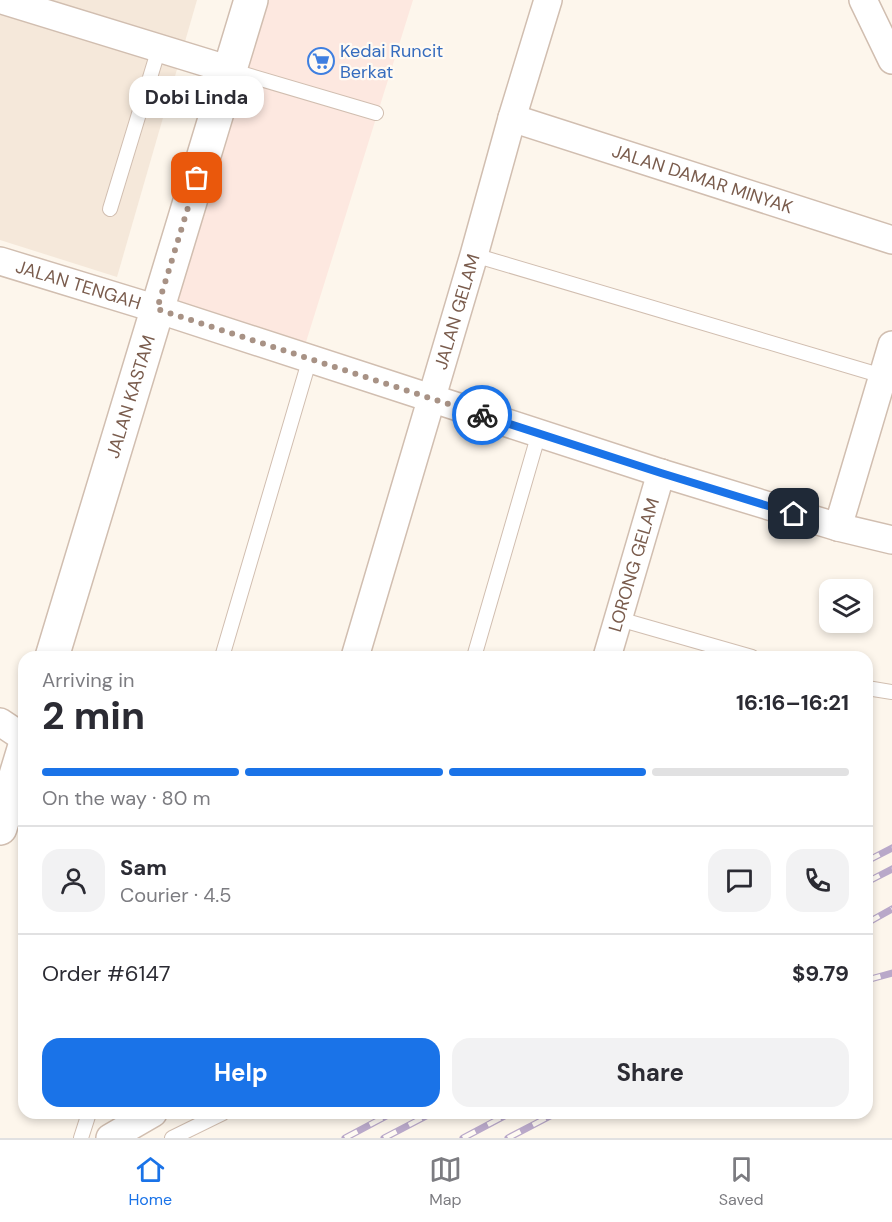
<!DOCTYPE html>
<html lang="en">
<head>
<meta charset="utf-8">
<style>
  body { margin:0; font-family:"DM Sans",sans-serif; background:#f2f2f3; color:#2b2b33; height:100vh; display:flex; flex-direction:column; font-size:22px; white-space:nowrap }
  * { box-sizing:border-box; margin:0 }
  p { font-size:20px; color:#7c7c81 }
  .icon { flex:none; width:33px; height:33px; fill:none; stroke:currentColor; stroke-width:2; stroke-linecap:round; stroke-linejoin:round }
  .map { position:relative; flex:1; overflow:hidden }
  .sheet { position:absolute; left:18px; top:651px; width:855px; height:468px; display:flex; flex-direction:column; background:#fff; border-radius:18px; box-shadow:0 3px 9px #0003 }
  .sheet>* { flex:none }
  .tools { position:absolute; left:819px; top:579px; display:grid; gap:12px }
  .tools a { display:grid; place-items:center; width:54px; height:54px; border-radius:12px; background:#fff; box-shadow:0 3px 9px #0003; font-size:30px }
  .pin { position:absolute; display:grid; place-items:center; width:51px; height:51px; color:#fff; margin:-26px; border-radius:12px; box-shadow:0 3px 9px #0006 }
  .courier { position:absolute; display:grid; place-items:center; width:60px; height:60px; margin:-30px; border:4px solid #1a73e8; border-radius:50%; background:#fff; color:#222; box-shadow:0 2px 8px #0007 }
  .bubble { position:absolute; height:42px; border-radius:18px; background:#fff; box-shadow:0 3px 9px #0003; font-size:20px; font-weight:700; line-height:42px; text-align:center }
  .summary em { font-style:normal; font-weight:700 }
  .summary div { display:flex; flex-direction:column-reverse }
  .summary { display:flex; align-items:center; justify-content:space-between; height:102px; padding:0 24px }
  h1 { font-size:39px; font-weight:700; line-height:45px }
  .bar { display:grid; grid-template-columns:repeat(4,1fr); gap:9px 6px; align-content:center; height:72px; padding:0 24px }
  .bar i { height:8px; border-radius:4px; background:#e1e1e2 }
  .bar .current { background:#1a73e8 }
  .bar p { grid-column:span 4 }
  .line { display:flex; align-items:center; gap:15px; padding:0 24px; border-top:2px solid #e1e1e2 }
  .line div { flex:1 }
  .round { display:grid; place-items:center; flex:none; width:63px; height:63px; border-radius:18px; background:#f2f2f3 }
  .primary-button { display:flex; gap:12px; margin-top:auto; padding:12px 24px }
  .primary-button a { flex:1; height:69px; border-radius:18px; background:#1a73e8; color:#fff; font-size:24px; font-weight:700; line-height:69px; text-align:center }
  .primary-button a+a { background:#f2f2f3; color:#2b2b33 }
  .dock { display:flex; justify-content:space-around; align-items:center; height:84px; border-top:2px solid #e1e1e2; background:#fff; font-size:16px; color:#7c7c81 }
  .dock a { display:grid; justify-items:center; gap:3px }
  .dock .current { color:#1a73e8 }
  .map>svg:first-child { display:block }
  .residential { fill:#f5e8da }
  .commercial { fill:#fde8e0 }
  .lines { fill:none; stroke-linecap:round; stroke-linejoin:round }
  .service-casing { stroke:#d1beb0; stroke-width:16 }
  .minor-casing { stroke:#d1beb0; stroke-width:30 }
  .tertiary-casing { stroke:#d1beb0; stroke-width:36 }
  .service { stroke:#fff; stroke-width:14 }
  .minor { stroke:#fff; stroke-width:27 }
  .tertiary { stroke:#fff; stroke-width:33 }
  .rail-casing { stroke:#b9a8c9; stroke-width:7 }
  .rail { stroke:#fffaf3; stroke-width:4.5; stroke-dasharray:14; stroke-linecap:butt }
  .done { stroke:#a89285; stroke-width:6; stroke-dasharray:0 10.8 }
  .route { stroke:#1a73e8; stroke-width:8 }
  .labels { text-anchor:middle; stroke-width:4.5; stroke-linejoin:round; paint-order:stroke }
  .shop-label { font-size:18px; fill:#366cbe; stroke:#fffaf3; text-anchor:start }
  .street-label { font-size:18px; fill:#7a5c4d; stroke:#fffaf3 }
</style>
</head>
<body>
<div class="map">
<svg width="892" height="1138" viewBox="0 0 892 1138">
  <rect width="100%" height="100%" fill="#fdf6ec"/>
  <!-- residential -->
  <path class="residential" d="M0,0H197L117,277L0,240Z"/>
  <!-- commercial -->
  <path class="commercial" d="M269,0H413L306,342L178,301Z"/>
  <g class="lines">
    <defs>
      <g id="service">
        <path d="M230,70L376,113"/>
        <path d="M110,209L159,48"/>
        <path d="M474,255L886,377"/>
        <path d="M619,619L752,657"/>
        <path d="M222,657L310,358"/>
        <path d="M474,657L539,433"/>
        <path d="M867,688L892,692"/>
        <path d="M81,1138L89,1113"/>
        <path d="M172,1138L223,1113"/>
      </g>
      <g id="minor">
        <path d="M2,0L230,70"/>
        <path d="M863,0L892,60"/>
        <path id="s1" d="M512,118L892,240"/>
        <path id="s2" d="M0,261L157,309L661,473L838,527L892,540"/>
        <path d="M838,527L892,345"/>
        <path id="s3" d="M355,657L474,255L512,118L548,0"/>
        <path id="s4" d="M607,657L661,473"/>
        <path d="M0,722L24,738"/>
        <path d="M110,1138L153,1113"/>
      </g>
      <g id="tertiary">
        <path id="s5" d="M52,657L251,0"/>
        <path d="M0,828L24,749"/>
      </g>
    </defs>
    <!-- service casing -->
    <use href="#service" class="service-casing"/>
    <!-- minor casing -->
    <use href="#minor" class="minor-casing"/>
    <!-- tertiary casing -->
    <use href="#tertiary" class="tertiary-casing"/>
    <!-- service -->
    <use href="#service" class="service"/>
    <!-- minor -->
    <use href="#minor" class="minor"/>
    <!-- tertiary -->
    <use href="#tertiary" class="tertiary"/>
    <defs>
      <g id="rail">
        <path d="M867,861L892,848"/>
        <path d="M867,882L892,869"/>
        <path d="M867,923L892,909"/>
        <path d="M867,980L892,973"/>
        <path d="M345,1138L392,1113"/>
        <path d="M384,1138L432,1113"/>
        <path d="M463,1138L510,1113"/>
        <path d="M508,1138L556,1113"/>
      </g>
    </defs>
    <!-- rail casing -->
    <use href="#rail" class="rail-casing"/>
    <!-- rail -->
    <use href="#rail" class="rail"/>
  </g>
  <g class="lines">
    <!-- done -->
    <path class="done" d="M197,178L157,309L482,415"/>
    <!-- route -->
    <path class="route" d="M482,415L661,473L794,514"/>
  </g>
  <!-- icons -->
  <defs>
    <symbol id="supermarket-ring" viewBox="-11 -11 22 22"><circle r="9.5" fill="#fffaf3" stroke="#3f7fe0" stroke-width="1.5"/><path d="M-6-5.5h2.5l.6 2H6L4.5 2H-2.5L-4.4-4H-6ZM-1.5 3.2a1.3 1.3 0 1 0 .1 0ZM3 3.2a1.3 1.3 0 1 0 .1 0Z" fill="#3f7fe0"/></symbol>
  </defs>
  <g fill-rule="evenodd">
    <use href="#supermarket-ring" x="306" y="46" width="30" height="30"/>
  </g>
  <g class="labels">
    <!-- shop labels -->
    <g class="shop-label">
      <text x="340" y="57">Kedai Runcit<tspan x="340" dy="21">Berkat</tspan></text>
    </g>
    <!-- street labels -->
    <g class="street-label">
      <text dy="6" stroke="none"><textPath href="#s1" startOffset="200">JALAN DAMAR MINYAK</textPath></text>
      <text dy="6" stroke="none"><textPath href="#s2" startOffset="82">JALAN TENGAH</textPath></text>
      <text dy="6" stroke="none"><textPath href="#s3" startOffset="360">JALAN GELAM</textPath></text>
      <text dy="6" stroke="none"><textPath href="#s5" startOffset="272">JALAN KASTAM</textPath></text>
      <text dy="6" stroke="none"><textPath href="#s4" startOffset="96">LORONG GELAM</textPath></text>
    </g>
  </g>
</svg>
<div class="tools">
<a><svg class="icon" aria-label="layers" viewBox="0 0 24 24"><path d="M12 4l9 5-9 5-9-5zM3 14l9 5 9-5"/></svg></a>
</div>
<div class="pin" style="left:197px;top:178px;background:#ea580c"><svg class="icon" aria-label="bag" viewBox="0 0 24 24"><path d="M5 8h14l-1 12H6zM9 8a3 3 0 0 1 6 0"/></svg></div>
<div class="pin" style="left:794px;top:514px;background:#1f2937"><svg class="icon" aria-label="home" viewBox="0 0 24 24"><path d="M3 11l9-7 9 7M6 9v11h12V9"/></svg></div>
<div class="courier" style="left:482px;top:415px"><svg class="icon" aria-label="bike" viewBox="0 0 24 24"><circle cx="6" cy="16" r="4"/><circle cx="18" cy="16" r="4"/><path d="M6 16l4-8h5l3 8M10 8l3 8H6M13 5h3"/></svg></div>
<div class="bubble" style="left:129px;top:76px;width:135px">Dobi Linda</div>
<section class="sheet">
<div class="summary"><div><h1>2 min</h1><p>Arriving in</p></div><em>16:16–16:21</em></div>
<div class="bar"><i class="current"></i><i class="current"></i><i class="current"></i><i></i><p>On the way · 80 m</p></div>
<div class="line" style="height:108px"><a class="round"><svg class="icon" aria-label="person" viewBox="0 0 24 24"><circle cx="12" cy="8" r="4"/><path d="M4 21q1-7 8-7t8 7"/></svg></a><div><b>Sam</b><p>Courier · 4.5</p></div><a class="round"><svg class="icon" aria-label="chat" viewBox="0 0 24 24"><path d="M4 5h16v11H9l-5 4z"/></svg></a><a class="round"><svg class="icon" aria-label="phone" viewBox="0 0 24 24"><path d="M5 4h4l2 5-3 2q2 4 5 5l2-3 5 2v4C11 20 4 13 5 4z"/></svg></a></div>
<div class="line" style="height:78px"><div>Order #6147</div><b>$9.79</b></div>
<div class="primary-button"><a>Help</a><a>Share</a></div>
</section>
</div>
<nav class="dock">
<a class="current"><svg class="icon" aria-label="home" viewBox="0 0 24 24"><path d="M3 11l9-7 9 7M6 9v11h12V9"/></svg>Home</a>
<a><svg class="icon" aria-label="map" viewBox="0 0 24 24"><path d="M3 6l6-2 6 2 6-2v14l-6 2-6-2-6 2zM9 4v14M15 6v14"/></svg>Map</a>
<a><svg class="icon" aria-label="saved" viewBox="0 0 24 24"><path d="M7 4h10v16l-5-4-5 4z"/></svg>Saved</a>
</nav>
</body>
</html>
